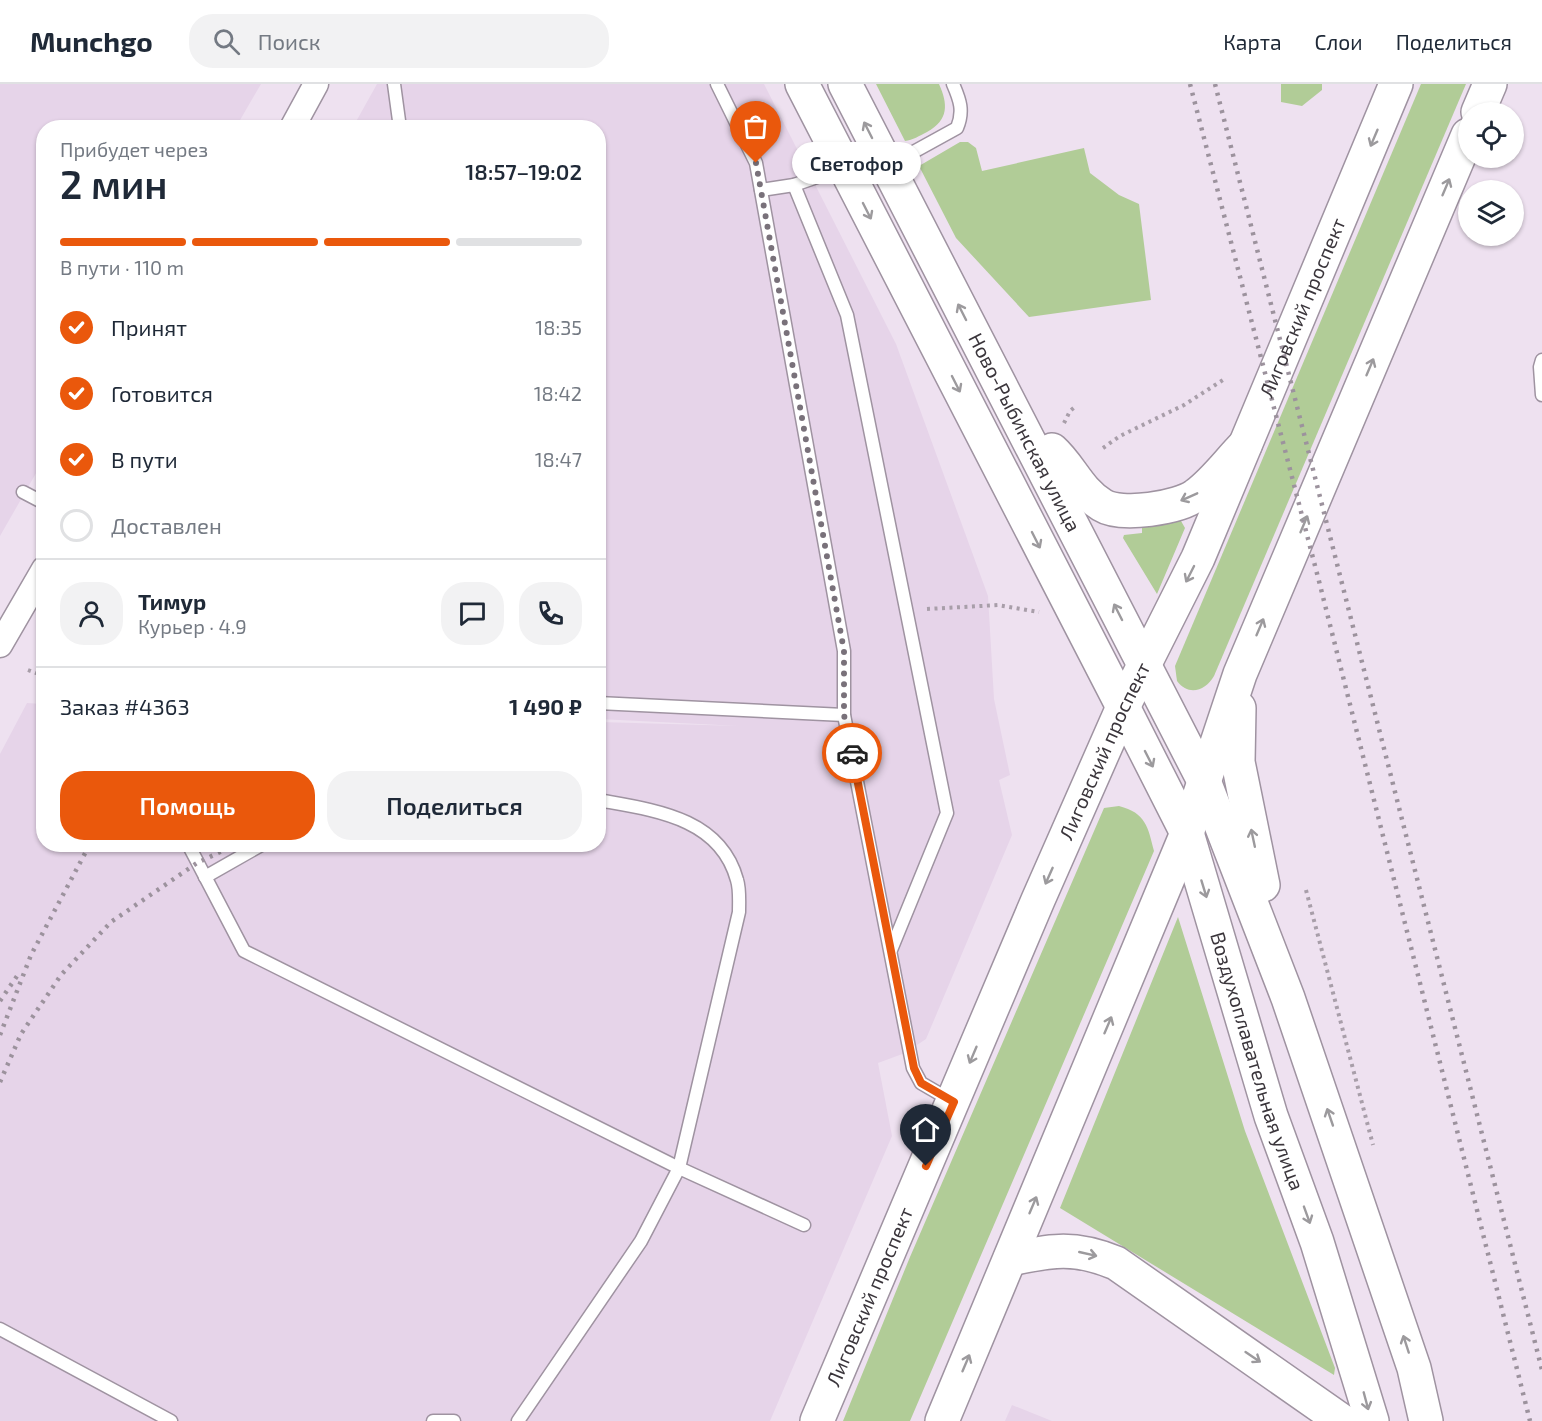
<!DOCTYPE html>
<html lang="ru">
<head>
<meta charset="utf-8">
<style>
  body { margin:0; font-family:"Exo 2",sans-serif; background:#f2f2f3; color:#1f2937; height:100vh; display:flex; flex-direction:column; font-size:22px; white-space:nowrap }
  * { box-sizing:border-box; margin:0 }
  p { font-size:20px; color:#747a83 }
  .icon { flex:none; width:33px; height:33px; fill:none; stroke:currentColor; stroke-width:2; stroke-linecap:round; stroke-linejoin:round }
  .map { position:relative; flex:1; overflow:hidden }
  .drawer { position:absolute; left:36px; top:36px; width:570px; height:732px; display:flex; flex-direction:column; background:#fff; border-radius:24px; box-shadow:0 2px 4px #0004 }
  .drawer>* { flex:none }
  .buttons { position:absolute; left:1458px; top:18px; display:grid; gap:12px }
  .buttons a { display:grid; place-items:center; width:66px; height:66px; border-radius:50%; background:#fff; box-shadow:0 2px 4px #0004; font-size:30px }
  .pin { position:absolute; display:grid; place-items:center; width:51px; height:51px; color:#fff; margin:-62px -26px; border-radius:50% 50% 50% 0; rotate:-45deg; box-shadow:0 0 6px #0007 }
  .pin .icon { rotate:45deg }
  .courier { position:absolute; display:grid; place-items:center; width:60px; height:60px; margin:-30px; border:4px solid #ea580c; border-radius:50%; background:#fff; color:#222; box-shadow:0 2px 8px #0007 }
  .bubble { position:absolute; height:42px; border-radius:21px; background:#fff; box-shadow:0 2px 4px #0004; font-size:20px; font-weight:600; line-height:42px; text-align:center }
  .overview em { font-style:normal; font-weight:600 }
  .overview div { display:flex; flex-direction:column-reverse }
  .overview { display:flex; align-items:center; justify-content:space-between; height:102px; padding:0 24px }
  h1 { font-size:39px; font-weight:600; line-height:45px }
  .bar { display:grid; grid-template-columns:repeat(4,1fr); gap:9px 6px; align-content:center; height:72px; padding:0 24px }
  .bar i { height:8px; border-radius:4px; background:#e0e1e3 }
  .bar .on { background:#ea580c }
  .bar p { grid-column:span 4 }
  .line { display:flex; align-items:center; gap:15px; padding:0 24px; border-top:2px solid #e0e1e3 }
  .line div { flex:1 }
  .round { display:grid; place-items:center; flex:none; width:63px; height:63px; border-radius:24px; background:#f2f2f3 }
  ol { padding:0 24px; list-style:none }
  li { display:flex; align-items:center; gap:18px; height:66px }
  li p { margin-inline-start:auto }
  li .icon { padding:6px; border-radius:50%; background:#ea580c; color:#fff; stroke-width:4 }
  li:last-child { color:#747a83 }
  li i { width:33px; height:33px; border:3px solid #e0e1e3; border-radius:50% }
  .action { display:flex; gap:12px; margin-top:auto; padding:12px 24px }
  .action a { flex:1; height:69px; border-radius:24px; background:#ea580c; color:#fff; font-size:24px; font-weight:600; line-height:69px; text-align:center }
  .action a+a { background:#f2f2f3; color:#1f2937 }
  header { display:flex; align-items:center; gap:36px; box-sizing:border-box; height:84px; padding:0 30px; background:#fff; border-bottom:2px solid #e0e1e3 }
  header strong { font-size:28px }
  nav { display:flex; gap:33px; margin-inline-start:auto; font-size:21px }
  .search { width:420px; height:54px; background:#f2f2f3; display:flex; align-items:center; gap:15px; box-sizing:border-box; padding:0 21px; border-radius:24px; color:#747a83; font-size:22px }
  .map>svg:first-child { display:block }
  .built { fill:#e6d4e9 }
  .green { fill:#b1cc97 }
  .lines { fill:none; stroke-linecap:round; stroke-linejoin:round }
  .service-casing { stroke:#9f93a1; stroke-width:15 }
  .minor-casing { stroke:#9f93a1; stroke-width:27 }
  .secondary-casing { stroke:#9f93a1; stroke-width:36 }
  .primary-casing { stroke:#9f93a1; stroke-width:36 }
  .path { stroke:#a89ea9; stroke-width:4; stroke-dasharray:3 4.5; stroke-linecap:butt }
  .service { stroke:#fff; stroke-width:12 }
  .minor { stroke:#fff; stroke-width:24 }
  .secondary { stroke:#fff; stroke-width:33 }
  .primary { stroke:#fff; stroke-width:33 }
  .rail { stroke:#9c929d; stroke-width:4.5; stroke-dasharray:3 6; stroke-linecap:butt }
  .oneway { stroke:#9c9a9d }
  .done { stroke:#79717a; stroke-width:6; stroke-dasharray:0 10.8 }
  .route { stroke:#ea580c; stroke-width:8 }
  .labels { text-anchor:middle; stroke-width:6; stroke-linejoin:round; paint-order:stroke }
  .street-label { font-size:20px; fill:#3a353b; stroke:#fbeefd }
</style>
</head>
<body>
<header>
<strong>Munchgo</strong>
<div class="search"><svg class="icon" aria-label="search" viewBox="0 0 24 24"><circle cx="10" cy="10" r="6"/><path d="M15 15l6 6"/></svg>Поиск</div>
<nav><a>Карта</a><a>Слои</a><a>Поделиться</a></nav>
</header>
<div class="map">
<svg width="1542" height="1337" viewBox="0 0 1542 1337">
  <rect width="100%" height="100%" fill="#eee1f0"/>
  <!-- built -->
  <g class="built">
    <path d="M0,0H261L236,43L44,44L43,377L0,452Z"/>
    <path d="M377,0H764L896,260L988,512L994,615L1010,691L999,696L1012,751L926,955L905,969L878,979L892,1052L770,1337H0V670L27,619L43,620L44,760H598L599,638L740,642L599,635L598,44L353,43Z"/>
    <path d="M1012,1321L1052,1337H1005Z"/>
  </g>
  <!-- green -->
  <g class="green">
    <path d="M876,0H939C948,20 949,36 927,48C919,52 913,56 905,57Z"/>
    <path d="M1281,0H1322V6L1302,22L1281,18Z"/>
    <path d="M1421,0H1466L1214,592C1206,606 1189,613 1177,597L1175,582Z"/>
    <path d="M960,58H968L976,64L982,87L1084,64L1090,89L1119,111L1139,120L1151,216L1029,233L956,154L919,82Z"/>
    <path d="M1177,436L1181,437L1185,444L1157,510L1123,454L1124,451L1142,449V440Z"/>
    <path d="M1119,722C1146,729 1148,743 1154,767L910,1337H843L910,1173L1104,724Z"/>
    <path d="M1178,833L1245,1047L1335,1284L1334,1291L1060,1124Z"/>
  </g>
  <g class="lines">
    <defs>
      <g id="service">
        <path d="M394,0L400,44"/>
        <path d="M717,0L756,79L844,567V631L913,984L921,999L952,1017"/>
        <path d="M888,82L957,44C964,27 960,16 953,0"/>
        <path d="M794,101L847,231L947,729L891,866"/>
        <path d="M761,106L794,101L843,84"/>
        <path d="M1542,276L1540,283L1542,311"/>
        <path d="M23,408L44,419"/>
        <path d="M598,619L844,631"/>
        <path d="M188,760L244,867L679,1084L804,1141"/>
        <path d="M205,793L263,760"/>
        <path d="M0,1245L171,1337"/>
        <path d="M433,1337H454"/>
        <path d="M518,1337L641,1157L679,1084L739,828C739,818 740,805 737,796C720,733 653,726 598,716"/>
      </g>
      <g id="minor">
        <path d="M292,44L316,0"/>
        <path d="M0,561L44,485"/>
      </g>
      <g id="secondary">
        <path d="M802,0L1123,623"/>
        <path id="s1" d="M845,0L1204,697"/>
        <path d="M1052,366C1071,383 1078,406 1102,421C1121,433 1179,424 1196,411C1214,398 1229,377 1245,361"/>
      </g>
      <g id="primary">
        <path d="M1478,28L1490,0"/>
        <path id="s2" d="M1123,623L1187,749L1271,1032L1317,1158L1372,1337"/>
        <path d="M1239,624L1238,678L1263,801"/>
        <path d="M1204,697L1288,914L1414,1284L1426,1337"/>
        <path d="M1010,1175C1052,1166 1075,1162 1116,1179L1342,1337"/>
        <path id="s3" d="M817,1337L1038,816L1123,623L1198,474L1396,0"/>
        <path d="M942,1337L1187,749L1240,590L1468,51"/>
      </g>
    </defs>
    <!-- service casing -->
    <use href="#service" class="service-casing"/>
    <!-- minor casing -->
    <use href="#minor" class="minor-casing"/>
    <!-- secondary casing -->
    <use href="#secondary" class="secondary-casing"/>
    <!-- primary casing -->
    <use href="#primary" class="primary-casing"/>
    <!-- path -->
    <g class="path">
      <path d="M1064,339L1070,327L1076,322"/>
      <path d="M1103,364L1120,352L1184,321L1226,294"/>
      <path d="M927,525L998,521L1039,528"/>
      <path d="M28,586L44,592"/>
      <path d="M1306,806L1373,1061"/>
    </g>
    <!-- service -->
    <use href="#service" class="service"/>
    <!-- minor -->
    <use href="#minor" class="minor"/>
    <!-- secondary -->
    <use href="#secondary" class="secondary"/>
    <!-- primary -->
    <use href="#primary" class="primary"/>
    <!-- rail -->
    <g class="rail">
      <path d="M1190,0L1320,501L1530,1337"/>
      <path d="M1215,0L1542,1286"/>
      <path d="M0,917L17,892"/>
      <path d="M0,951L31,871L90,760"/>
      <path d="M0,998L21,950L61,891L111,838L197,779L237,760"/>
    </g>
  </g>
  <!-- one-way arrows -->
  <defs><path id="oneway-shaft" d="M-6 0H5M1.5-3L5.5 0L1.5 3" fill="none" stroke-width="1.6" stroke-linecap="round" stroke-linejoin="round" transform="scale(1.5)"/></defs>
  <g class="oneway">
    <use href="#oneway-shaft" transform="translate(868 46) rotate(-117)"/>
    <use href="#oneway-shaft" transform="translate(1374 54) rotate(113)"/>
    <use href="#oneway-shaft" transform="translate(1446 103) rotate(-67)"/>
    <use href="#oneway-shaft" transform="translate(867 127) rotate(63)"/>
    <use href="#oneway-shaft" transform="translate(962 228) rotate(-117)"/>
    <use href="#oneway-shaft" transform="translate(1370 283) rotate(-67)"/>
    <use href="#oneway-shaft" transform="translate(956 300) rotate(63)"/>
    <use href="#oneway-shaft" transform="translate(1189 413) rotate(156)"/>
    <use href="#oneway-shaft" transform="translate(1304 440) rotate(-67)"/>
    <use href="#oneway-shaft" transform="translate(1036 456) rotate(63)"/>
    <use href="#oneway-shaft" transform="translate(1190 490) rotate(117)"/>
    <use href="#oneway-shaft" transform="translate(1118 528) rotate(-117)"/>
    <use href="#oneway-shaft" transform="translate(1260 543) rotate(-67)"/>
    <use href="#oneway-shaft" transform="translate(1149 675) rotate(63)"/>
    <use href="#oneway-shaft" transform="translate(1253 754) rotate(-102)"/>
    <use href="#oneway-shaft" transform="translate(1049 792) rotate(114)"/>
    <use href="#oneway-shaft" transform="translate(1204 805) rotate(73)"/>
    <use href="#oneway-shaft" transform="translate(1108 941) rotate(-67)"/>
    <use href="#oneway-shaft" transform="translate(973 971) rotate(113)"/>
    <use href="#oneway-shaft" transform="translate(1330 1033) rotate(-109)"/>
    <use href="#oneway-shaft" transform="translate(1033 1121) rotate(-67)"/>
    <use href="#oneway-shaft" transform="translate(1307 1131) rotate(70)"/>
    <use href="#oneway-shaft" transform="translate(1088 1170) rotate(13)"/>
    <use href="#oneway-shaft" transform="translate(1406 1260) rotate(-108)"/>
    <use href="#oneway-shaft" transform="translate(1253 1273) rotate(34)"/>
    <use href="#oneway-shaft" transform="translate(966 1279) rotate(-67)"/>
    <use href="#oneway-shaft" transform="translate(1366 1317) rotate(75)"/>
  </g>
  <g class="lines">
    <!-- done -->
    <path class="done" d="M756,79L844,567V631L852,669"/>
    <!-- route -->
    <path class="route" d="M852,669L914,984L921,999L954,1018L926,1082"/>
  </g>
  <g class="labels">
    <!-- street labels -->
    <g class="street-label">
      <text dy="7" stroke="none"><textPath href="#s3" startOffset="1215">Лиговский проспект</textPath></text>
      <text dy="7" stroke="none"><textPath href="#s1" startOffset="392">Ново-Рыбинская улица</textPath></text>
      <text dy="7" stroke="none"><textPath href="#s3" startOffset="729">Лиговский проспект</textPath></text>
      <text dy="7" stroke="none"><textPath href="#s2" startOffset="380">Воздухоплавательная улица</textPath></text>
      <text dy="7" stroke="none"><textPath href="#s3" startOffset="135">Лиговский проспект</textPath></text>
    </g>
  </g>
</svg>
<div class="buttons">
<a><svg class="icon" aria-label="locate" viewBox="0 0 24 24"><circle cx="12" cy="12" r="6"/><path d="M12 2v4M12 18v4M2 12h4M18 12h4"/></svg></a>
<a><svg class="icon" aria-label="layers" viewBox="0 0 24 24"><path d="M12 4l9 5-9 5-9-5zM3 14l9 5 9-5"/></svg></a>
</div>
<div class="pin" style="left:756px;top:79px;background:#ea580c"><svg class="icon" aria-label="bag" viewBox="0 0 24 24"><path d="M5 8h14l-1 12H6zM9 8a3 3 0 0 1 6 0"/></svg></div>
<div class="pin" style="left:926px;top:1082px;background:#1f2937"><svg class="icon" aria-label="home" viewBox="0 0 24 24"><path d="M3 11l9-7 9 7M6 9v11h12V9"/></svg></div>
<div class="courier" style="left:852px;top:669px"><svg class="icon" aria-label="car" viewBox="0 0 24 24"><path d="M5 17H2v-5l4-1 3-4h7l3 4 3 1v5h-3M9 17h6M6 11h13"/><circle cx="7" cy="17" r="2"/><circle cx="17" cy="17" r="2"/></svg></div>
<div class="bubble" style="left:792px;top:58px;width:129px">Светофор</div>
<section class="drawer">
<div class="overview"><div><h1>2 мин</h1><p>Прибудет через</p></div><em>18:57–19:02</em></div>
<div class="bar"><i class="on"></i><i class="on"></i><i class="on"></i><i></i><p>В пути · 110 m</p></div>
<ol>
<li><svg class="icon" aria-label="check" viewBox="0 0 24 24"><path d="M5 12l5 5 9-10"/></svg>Принят<p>18:35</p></li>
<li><svg class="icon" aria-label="check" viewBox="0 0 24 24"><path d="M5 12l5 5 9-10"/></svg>Готовится<p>18:42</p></li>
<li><svg class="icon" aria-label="check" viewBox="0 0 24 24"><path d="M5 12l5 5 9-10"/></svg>В пути<p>18:47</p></li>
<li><i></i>Доставлен</li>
</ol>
<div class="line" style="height:108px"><a class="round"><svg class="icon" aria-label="person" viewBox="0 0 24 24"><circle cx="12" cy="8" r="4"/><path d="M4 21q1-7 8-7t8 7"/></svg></a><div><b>Тимур</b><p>Курьер · 4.9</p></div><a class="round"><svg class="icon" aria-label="chat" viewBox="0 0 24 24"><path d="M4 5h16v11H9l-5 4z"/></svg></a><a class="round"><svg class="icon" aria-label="phone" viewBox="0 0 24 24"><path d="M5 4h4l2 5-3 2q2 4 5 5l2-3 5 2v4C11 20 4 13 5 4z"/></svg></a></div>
<div class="line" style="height:78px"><div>Заказ #4363</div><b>1 490 ₽</b></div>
<div class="action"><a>Помощь</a><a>Поделиться</a></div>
</section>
</div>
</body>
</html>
